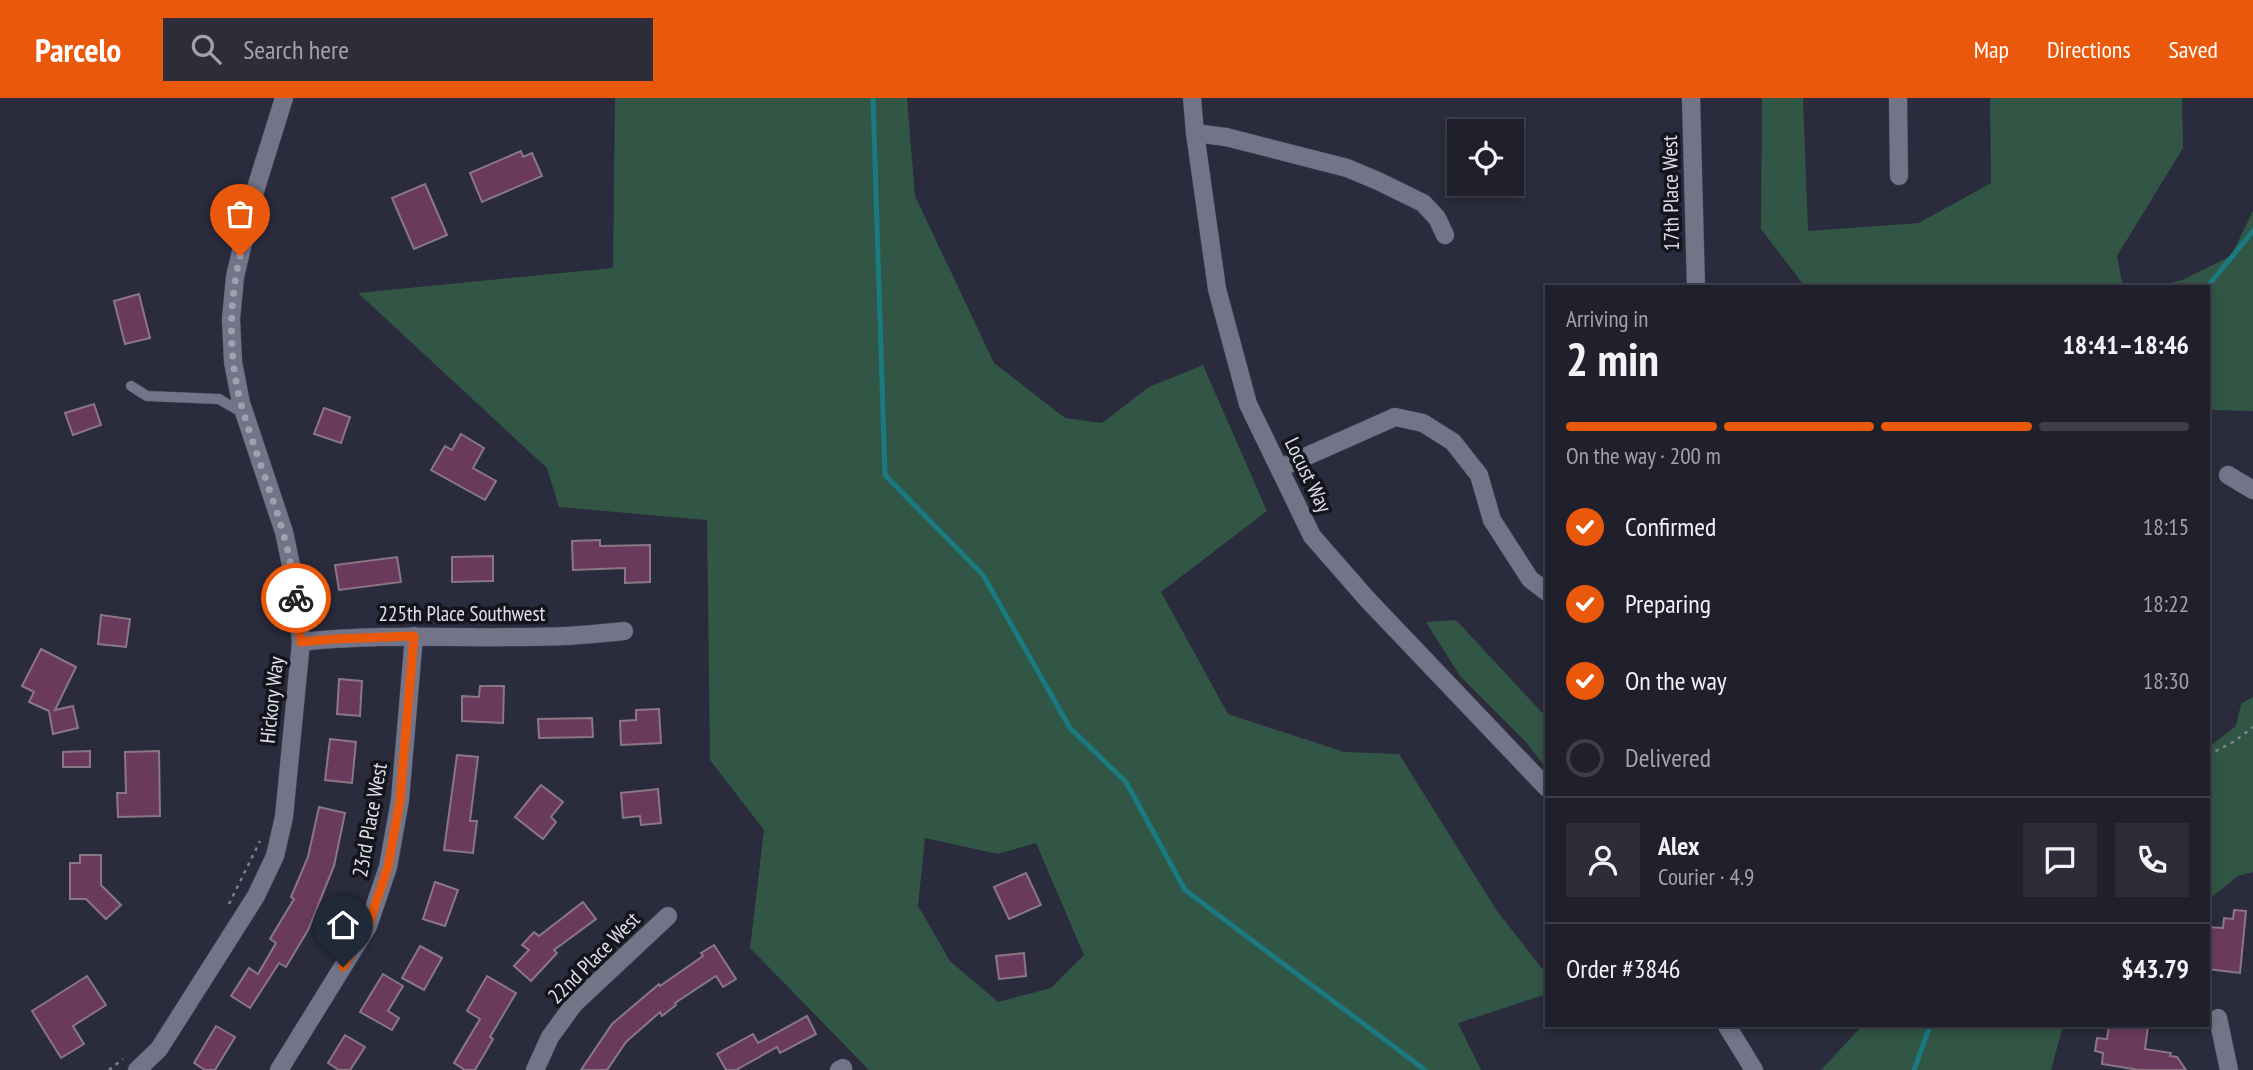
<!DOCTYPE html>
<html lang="en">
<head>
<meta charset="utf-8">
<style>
  body { margin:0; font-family:"PT Sans Narrow",sans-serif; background:#2d2d39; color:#f1f3f6; height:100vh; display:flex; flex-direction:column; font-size:26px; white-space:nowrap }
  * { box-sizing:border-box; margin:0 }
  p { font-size:23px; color:#a2a3aa }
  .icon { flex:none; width:38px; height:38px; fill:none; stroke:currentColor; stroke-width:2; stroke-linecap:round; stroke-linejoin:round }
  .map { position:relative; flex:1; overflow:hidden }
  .details { position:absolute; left:1545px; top:187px; width:665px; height:742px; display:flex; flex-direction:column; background:#20202d; border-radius:0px; box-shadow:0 4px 10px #0003,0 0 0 2px #3d3e49 }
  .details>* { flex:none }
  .controls { position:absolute; left:1447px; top:21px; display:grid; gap:14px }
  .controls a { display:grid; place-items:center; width:77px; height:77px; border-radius:0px; background:#20202d; box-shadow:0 4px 10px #0003,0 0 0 2px #3d3e49; font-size:35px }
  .pin { position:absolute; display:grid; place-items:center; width:60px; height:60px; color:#fff; margin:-72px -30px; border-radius:50% 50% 50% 0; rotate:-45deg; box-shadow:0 0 7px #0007 }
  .pin .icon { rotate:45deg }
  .courier { position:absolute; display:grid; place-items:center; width:70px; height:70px; margin:-35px; border:5px solid #ea580c; border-radius:50%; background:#fff; color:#222; box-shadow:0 2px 9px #0007 }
  .headline em { font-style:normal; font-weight:800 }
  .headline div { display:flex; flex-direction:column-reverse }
  .headline { display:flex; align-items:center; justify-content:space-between; height:119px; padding:0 21px }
  h1 { font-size:46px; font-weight:800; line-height:52px }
  .bar { display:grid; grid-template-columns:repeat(4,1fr); gap:10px 7px; align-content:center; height:84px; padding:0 21px }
  .bar i { height:9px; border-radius:5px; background:#3d3e49 }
  .bar .current { background:#ea580c }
  .bar p { grid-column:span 4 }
  .line { display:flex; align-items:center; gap:18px; padding:0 21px; border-top:2px solid #3d3e49 }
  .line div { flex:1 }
  .round { display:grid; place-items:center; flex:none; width:74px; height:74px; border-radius:0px; background:#2d2d39 }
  ol { padding:0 21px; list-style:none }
  li { display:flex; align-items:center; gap:21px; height:77px }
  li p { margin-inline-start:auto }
  li .icon { padding:7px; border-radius:50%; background:#ea580c; color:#fff; stroke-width:4 }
  li:last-child { color:#a2a3aa }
  li i { width:38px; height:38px; border:4px solid #3d3e49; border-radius:50% }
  header { display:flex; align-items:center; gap:42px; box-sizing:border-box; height:98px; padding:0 35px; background:#ea580c; color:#fff }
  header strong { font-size:33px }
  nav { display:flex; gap:38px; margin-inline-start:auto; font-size:24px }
  .search { width:490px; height:63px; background:#2d2d39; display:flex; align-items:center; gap:18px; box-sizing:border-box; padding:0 24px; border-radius:0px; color:#a2a3aa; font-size:26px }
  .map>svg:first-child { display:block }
  .green { fill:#315645; fill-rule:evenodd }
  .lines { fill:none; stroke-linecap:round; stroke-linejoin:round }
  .stream { stroke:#1a7a80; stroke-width:5 }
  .building { fill:#6a3a5d; stroke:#8a7784; stroke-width:2 }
  .service-casing { stroke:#484857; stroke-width:11 }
  .minor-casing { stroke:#484857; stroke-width:19 }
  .secondary-casing { stroke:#484857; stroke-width:19 }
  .path { stroke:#7f808f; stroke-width:2.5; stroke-dasharray:3.5 5; stroke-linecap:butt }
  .service { stroke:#727488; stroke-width:10 }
  .minor { stroke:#727488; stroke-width:18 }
  .secondary { stroke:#727488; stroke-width:18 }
  .done { stroke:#a0a1ae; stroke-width:7; stroke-dasharray:0 12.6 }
  .route { stroke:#ea580c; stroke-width:9 }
  .labels { text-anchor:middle; stroke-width:7; stroke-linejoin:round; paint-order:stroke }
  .street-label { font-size:21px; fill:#dfe0eb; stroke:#14141c }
</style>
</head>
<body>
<header>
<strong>Parcelo</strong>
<div class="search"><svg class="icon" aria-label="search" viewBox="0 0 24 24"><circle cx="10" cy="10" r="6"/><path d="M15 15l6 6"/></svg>Search here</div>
<nav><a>Map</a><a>Directions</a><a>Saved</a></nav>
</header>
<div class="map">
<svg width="2253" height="972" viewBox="0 0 2253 972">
  <rect width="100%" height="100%" fill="#2a2b3c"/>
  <!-- green -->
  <g class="green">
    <path d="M615,0H907L915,98L994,265L1065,320L1102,325L1149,289L1203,267L1267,413L1161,494L1228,616L1344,654L1399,656L1497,813L1547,877V896L1458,925L1481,972H869L750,850L764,732L710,662L707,422L559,409L547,370L358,195L613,170ZM925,740L998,756L1036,745L1084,857L1051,890L998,904L950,863L918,808Z"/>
    <path d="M1762,0H1803L1808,133L1919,125L1991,85L1990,0H2182L2183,50L2117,158L2123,189H1808L1803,186L1761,131Z"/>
    <path d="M2253,113V313L2212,312L2208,311V189H2156L2182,182L2231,158Z"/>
    <path d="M1456,522L1547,620V671L1526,644L1460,578L1426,524Z"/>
    <path d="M2253,599V774L2238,778L2213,798H2209V649L2236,628L2241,606Z"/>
    <path d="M1862,928H2063L2051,972H1821Z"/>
  </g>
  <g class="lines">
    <!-- stream -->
    <g class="stream">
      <path d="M873,0L885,377L983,477L1070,630L1126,684L1185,792L1425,972"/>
      <path d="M2207,189L2253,133"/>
      <path d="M1914,972L1930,928"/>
    </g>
  </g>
  <!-- building -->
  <g class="building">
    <path d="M521,53L523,59L532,55L542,78L482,104L470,75Z"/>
    <path d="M425,86L447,137L414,151L392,100Z"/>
    <path d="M139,196L150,240L125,246L114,203Z"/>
    <path d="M94,306L101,327L73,337L65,315Z"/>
    <path d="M324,310L350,319L341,345L314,336Z"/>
    <path d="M461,336L484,350L473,370L496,383L485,402L431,372L445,348L452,352Z"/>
    <path d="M600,442V448L650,447V484L625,485V470L573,472L572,443Z"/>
    <path d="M493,458V483L452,484V459Z"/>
    <path d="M397,459L401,484L339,492L335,467Z"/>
    <path d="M101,517L130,521L126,549L98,546Z"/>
    <path d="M41,551L76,569L55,612L73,608L78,630L53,636L49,613L29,604L34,594L22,588Z"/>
    <path d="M339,581L362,583L360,618L337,616Z"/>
    <path d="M480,588H504L503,625L462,623V598L479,599Z"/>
    <path d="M659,611L661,645L621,647L620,623L636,622V612Z"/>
    <path d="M592,620L593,639L539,640L538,621Z"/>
    <path d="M330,641L356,644L352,685L325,682Z"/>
    <path d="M90,653V669H63V654Z"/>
    <path d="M159,653L160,718L118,719L117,695H126L125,654Z"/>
    <path d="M457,657L478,659L470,723H477L473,755L444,752Z"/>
    <path d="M541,687L563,704L551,719L556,724L543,741L515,719Z"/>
    <path d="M658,691L661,725L641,727L640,718L623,720L621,695Z"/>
    <path d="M319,709L345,715L334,768L308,832L286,869L279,865L250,910L231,898L249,870L258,876L276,845L270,841L294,801L291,799L308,759Z"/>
    <path d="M80,757H101V787L121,807L106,821L86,801H70V765H80Z"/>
    <path d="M1026,775L1041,807L1009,821L994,789Z"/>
    <path d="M435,784L458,792L445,828L423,821Z"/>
    <path d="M583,804L596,821L554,852L557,855L531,883L514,868L529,852L522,847L534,834L539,838Z"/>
    <path d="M2234,812L2246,813L2240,875L2208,871V829L2223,830L2224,820L2233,821Z"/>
    <path d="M714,847L736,881L723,889L716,878L675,905L676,907L662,918L660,914L626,944L607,972H581L612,926L659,886L660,888L703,858L701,855Z"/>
    <path d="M420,848L442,860L424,892L402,880Z"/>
    <path d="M1024,855L1026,878L999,881L996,858Z"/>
    <path d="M383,876L403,888L388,913L399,920L392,932L360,914Z"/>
    <path d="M87,878L106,907L73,928L84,946L61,960L32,913Z"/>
    <path d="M487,878L516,895L490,939L493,941L475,972H465L454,965L480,921L467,913Z"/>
    <path d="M807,918L816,936L780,955L777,949L736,972H726L717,956L753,936L758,945Z"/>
    <path d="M216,928L235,939L215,972H205L194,965Z"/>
    <path d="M2109,928H2148L2145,951L2171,955L2170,958L2177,959L2186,972H2139L2102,966L2103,955L2095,953L2097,940L2107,941Z"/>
    <path d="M345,937L365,949L350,972H339L328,965Z"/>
  </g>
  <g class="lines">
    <defs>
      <path id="service" d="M131,288L147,298L219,301L243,315"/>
      <g id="minor">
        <path d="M1691,0L1696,189"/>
        <path d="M1898,0L1899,78"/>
        <path d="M1195,35L1226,39L1347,70L1378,83L1423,105L1437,120L1445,137"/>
        <path d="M1280,370L1395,319L1423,325L1453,344L1479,377L1492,422L1530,481L1547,494"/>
        <path d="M2228,377L2253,392"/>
        <path d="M301,544C389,534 477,542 565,538C585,537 605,535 624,533"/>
        <path d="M2218,920L2229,972"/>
        <path d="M137,972L159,951L256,798L275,758L284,719L301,544L294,481L284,434L241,305L233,264L231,221L235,179L255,93L284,0"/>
        <path d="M279,972L368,828L388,769L400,702L414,538"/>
        <path d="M535,972L550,939L574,906L668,818"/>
        <path d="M839,972L843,970"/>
      </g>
      <g id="secondary">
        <path d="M1192,0L1195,35L1217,191L1248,306L1312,438L1367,501L1547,690"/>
        <path d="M1727,928L1754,972"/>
      </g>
    </defs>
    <!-- service casing -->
    <use href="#service" class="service-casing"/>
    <!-- minor casing -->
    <use href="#minor" class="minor-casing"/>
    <!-- secondary casing -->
    <use href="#secondary" class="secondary-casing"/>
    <!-- path -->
    <g class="path">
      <path d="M2208,657L2235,643L2253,629"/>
      <path d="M229,806L260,743"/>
      <path d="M109,972L123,961"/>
    </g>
    <!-- service -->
    <use href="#service" class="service"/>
    <!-- minor -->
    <use href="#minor" class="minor"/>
    <!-- secondary -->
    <use href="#secondary" class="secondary"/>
  </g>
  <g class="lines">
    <!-- done -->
    <path class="done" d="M240,158C228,209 228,265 244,316C262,377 290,436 296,500"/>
    <!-- route -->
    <path class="route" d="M296,500L301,544L334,541L414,538L400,702L388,769L368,828L343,869"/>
  </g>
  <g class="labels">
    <!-- street labels -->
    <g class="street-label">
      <text transform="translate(1671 95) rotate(-91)" y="7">17th Place West</text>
      <text transform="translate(1308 377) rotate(64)" y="7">Locust Way</text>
      <text x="462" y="523">225th Place Southwest</text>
      <text transform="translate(272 602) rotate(-84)" y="7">Hickory Way</text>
      <text transform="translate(370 722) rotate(-80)" y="7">23rd Place West</text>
      <text transform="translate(594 860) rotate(-45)" y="7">22nd Place West</text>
    </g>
  </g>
</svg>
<div class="controls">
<a><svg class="icon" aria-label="locate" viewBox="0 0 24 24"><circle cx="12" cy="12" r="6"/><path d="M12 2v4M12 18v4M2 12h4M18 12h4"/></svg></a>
</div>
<div class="pin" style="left:240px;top:158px;background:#ea580c"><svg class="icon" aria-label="bag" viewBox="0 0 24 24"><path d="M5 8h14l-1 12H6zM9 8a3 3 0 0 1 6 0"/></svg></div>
<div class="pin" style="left:343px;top:869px;background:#1f2937"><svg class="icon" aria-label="home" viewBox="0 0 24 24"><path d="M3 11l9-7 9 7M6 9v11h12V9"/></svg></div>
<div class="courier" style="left:296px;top:500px"><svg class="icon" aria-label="bike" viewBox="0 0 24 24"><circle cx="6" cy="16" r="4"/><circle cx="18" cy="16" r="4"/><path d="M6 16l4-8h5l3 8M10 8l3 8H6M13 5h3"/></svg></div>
<section class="details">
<div class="headline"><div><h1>2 min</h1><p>Arriving in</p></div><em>18:41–18:46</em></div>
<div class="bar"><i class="current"></i><i class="current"></i><i class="current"></i><i></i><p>On the way · 200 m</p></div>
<ol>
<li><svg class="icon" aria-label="check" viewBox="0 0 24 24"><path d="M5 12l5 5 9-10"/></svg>Confirmed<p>18:15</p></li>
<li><svg class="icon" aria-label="check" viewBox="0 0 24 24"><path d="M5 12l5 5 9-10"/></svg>Preparing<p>18:22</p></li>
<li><svg class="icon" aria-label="check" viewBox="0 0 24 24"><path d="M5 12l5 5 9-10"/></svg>On the way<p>18:30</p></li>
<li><i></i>Delivered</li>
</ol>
<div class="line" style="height:126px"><a class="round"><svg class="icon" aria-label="person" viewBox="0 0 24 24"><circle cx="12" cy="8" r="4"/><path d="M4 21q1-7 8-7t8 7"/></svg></a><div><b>Alex</b><p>Courier · 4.9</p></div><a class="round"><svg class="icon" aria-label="chat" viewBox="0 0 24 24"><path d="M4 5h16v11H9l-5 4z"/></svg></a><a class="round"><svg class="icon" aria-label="phone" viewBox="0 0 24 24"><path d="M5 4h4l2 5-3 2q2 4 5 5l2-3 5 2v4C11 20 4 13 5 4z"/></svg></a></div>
<div class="line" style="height:91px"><div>Order #3846</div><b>$43.79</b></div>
</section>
</div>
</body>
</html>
